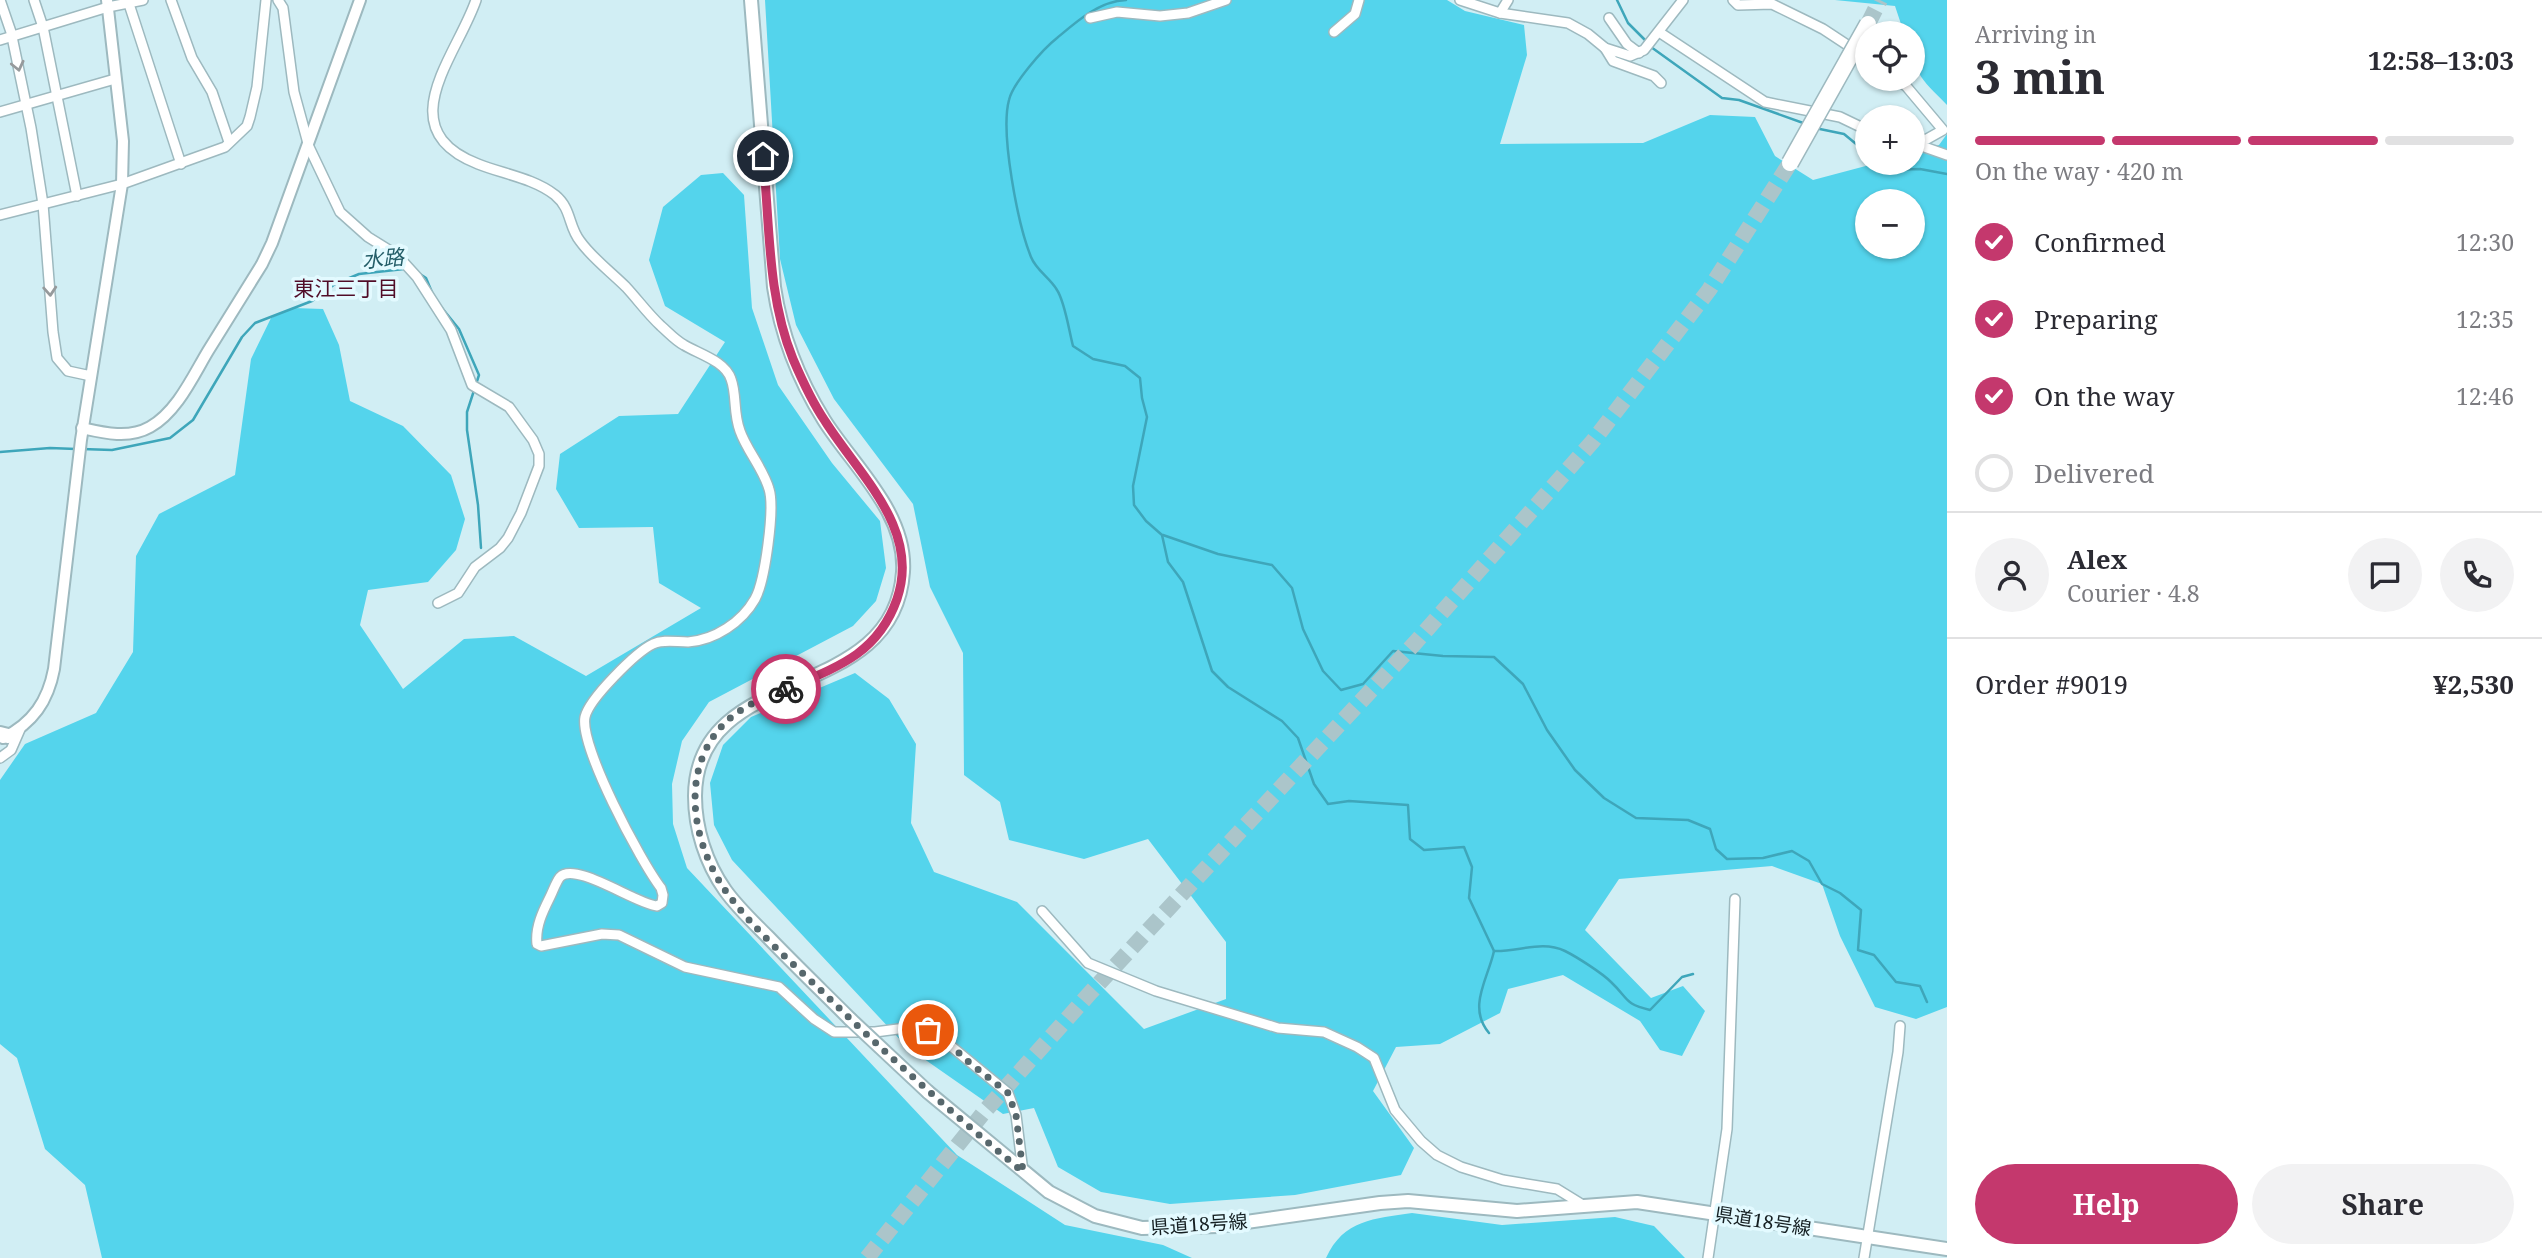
<!DOCTYPE html>
<html lang="en">
<head>
<meta charset="utf-8">
<style>
  body { margin:0; font-family:"Noto Serif","Noto Sans JP",serif; background:#f2f2f3; color:#2b2b33; height:100vh; display:flex; flex-direction:column; font-size:26px; white-space:nowrap }
  * { box-sizing:border-box; margin:0 }
  p { font-size:23px; color:#7c7c81 }
  .icon { flex:none; width:38px; height:38px; fill:none; stroke:currentColor; stroke-width:2; stroke-linecap:round; stroke-linejoin:round }
  .map { position:relative; flex:1; overflow:hidden }
  .side { display:flex; flex-direction:column; background:#fff; width:595px }
  .side>* { flex:none }
  .controls { position:absolute; left:1855px; top:21px; display:grid; gap:14px }
  .controls a { display:grid; place-items:center; width:70px; height:70px; border-radius:50%; background:#fff; box-shadow:0 2px 5px #0004; font-size:35px }
  .pin { position:absolute; display:grid; place-items:center; width:60px; height:60px; color:#fff; margin:-30px; border:4px solid #fff; border-radius:50%; box-shadow:0 2px 7px #0007 }
  .courier { position:absolute; display:grid; place-items:center; width:70px; height:70px; margin:-35px; border:5px solid #c4386d; border-radius:50%; background:#fff; color:#222; box-shadow:0 2px 9px #0007 }
  .head em { font-style:normal; font-weight:700 }
  .head div { display:flex; flex-direction:column-reverse }
  .head { display:flex; align-items:center; justify-content:space-between; height:119px; padding:0 28px }
  h1 { font-size:46px; font-weight:700; line-height:52px }
  .bar { display:grid; grid-template-columns:repeat(4,1fr); gap:10px 7px; align-content:center; height:84px; padding:0 28px }
  .bar i { height:9px; border-radius:5px; background:#e1e1e2 }
  .bar .selected { background:#c4386d }
  .bar p { grid-column:span 4 }
  .line { display:flex; align-items:center; gap:18px; padding:0 28px; border-top:2px solid #e1e1e2 }
  .line div { flex:1 }
  .round { display:grid; place-items:center; flex:none; width:74px; height:74px; border-radius:37px; background:#f2f2f3 }
  ol { padding:0 28px; list-style:none }
  li { display:flex; align-items:center; gap:21px; height:77px }
  li p { margin-inline-start:auto }
  li .icon { padding:7px; border-radius:50%; background:#c4386d; color:#fff; stroke-width:4 }
  li:last-child { color:#7c7c81 }
  li i { width:38px; height:38px; border:4px solid #e1e1e2; border-radius:50% }
  .action { display:flex; gap:14px; margin-top:auto; padding:14px 28px }
  .action a { flex:1; height:80px; border-radius:42px; background:#c4386d; color:#fff; font-size:28px; font-weight:700; line-height:80px; text-align:center }
  .action a+a { background:#f2f2f3; color:#2b2b33 }
  main { display:flex; flex:1; min-height:0 }
  .map>svg:first-child { display:block }
  .green { fill:#54d4ec; fill-rule:evenodd }
  .lines { fill:none; stroke-linecap:round; stroke-linejoin:round }
  .stream { stroke:#3ea6ba; stroke-width:2.5 }
  .motorway-tunnel { stroke:#abc5ca; stroke-width:16; stroke-dasharray:16 8; stroke-linecap:butt }
  .minor-casing { stroke:#9db9bf; stroke-width:12 }
  .tertiary-casing { stroke:#9db9bf; stroke-width:14 }
  .secondary-casing { stroke:#9db9bf; stroke-width:16 }
  .trunk-casing { stroke:#9db9bf; stroke-width:18 }
  .minor { stroke:#fff; stroke-width:9 }
  .tertiary { stroke:#fff; stroke-width:10 }
  .secondary { stroke:#fff; stroke-width:12 }
  .trunk { stroke:#fff; stroke-width:14 }
  .secondary-bridge-casing { stroke:#9db9bf; stroke-width:16; stroke-linecap:butt }
  .motorway-bridge-casing { stroke:#9db9bf; stroke-width:19; stroke-linecap:butt }
  .secondary-bridge { stroke:#fff; stroke-width:12 }
  .motorway-bridge { stroke:#fff; stroke-width:16 }
  .oneway { stroke:#969a9c }
  .done { stroke:#57676c; stroke-width:7; stroke-dasharray:0 12.6 }
  .route { stroke:#c4386d; stroke-width:9 }
  .labels { text-anchor:middle; stroke-width:7; stroke-linejoin:round; paint-order:stroke }
  .street-label { font-size:19px; fill:#151f22; stroke:#e3faff }
  .water-label { font-size:21px; font-style:italic; fill:#245d68; stroke:#e3faff }
  .neighbourhood-label { font-size:21px; fill:#510d28; stroke:#e3faff }
</style>
</head>
<body>
<main>
<div class="map">
<svg width="1947" height="1258" viewBox="0 0 1947 1258">
  <rect width="100%" height="100%" fill="#d1eef4"/>
  <!-- green -->
  <g class="green">
    <path d="M765,0H1447L1465,11L1524,25L1527,55L1500,144L1643,143L1710,115L1755,117L1775,156L1813,180L1877,163H1913V153L1939,145L1947,134V1007L1916,1019L1875,1007L1840,936L1822,884L1772,866L1619,879L1585,930L1651,998L1683,986L1705,1011L1682,1056L1660,1050L1640,1021L1563,975L1508,989L1500,1013L1440,1044L1396,1047L1373,1091L1414,1148L1401,1175L1295,1195L1170,1204L1101,1192L1058,1167L1034,1108L1003,1114L907,1047L732,860L714,825L710,783L723,745L751,717L855,673L889,699L916,744L911,823L934,872L1017,902L1144,1029L1226,999V942L1148,839L1084,859L1009,840L1000,802L964,775L963,653L930,587L913,504L834,399L796,325L780,259ZM1867,201H1913V247H1867Z"/>
    <path d="M1835,0H1947V105C1919,76 1913,75 1913,33H1904L1895,6Z"/>
    <path d="M723,173L744,195L752,308L778,385L832,463L880,521L886,568L876,601L853,626L709,702L682,741L672,784L673,824L687,868L957,1155L1065,1225L1163,1245L1192,1258H102L85,1185L45,1149L17,1058L0,1044V780L25,744L96,713L133,652L136,556L159,514L235,475L251,359L271,318L293,308L323,309L339,345L350,401L403,426L451,475L465,519L456,550L428,582L368,590L360,625L403,689L464,639L514,636L586,676L701,608L659,583L653,527L579,528L556,489L560,454L619,416L678,414L725,342L665,306L649,260L663,207L701,175Z"/>
    <path d="M1412,1213L1502,1225L1615,1217L1654,1226L1685,1258H1326C1344,1219 1374,1219 1412,1213Z"/>
  </g>
  <g class="lines">
    <!-- stream -->
    <g class="stream">
      <path d="M1126,0C1099,1 1076,22 1057,38C1043,49 1013,83 1009,100C1000,133 1018,225 1031,257C1036,270 1050,278 1057,290C1065,302 1069,331 1073,346L1093,359L1125,366L1140,378L1142,398L1147,417L1133,486L1134,505L1146,521L1162,535L1168,562L1183,582L1212,671L1228,687L1282,721L1298,738L1314,784L1328,804L1349,801L1408,805L1410,839L1424,850L1464,847L1472,867L1469,898L1494,951C1518,952 1542,940 1565,951C1577,957 1602,973 1611,982C1629,999 1624,1004 1650,1010L1682,977L1693,974"/>
      <path d="M1617,0L1628,23L1647,42"/>
      <path d="M1651,47L1722,98L1739,100L1806,124"/>
      <path d="M1815,128L1844,134L1867,153"/>
      <path d="M1879,163L1887,170L1920,169L1947,174"/>
      <path d="M414,270L426,278L434,297"/>
      <path d="M442,308L459,329L479,375L467,412V430L478,505L481,548"/>
      <path d="M82,449L112,450L170,438L193,420L242,337L255,323L312,301L335,284L359,274L404,269"/>
      <path d="M0,452L50,448L76,449"/>
      <path d="M1163,535L1218,554L1272,565L1292,588L1303,629L1323,671L1341,690L1363,684L1393,651L1443,656L1494,657L1523,684L1547,730L1575,770L1604,798L1636,818L1688,820L1710,829L1716,849L1727,859L1763,858L1792,851L1809,861L1822,884L1840,893L1861,910L1858,950L1874,955L1896,982L1920,986L1927,1002"/>
      <path d="M1489,1033C1467,1007 1488,979 1494,951"/>
    </g>
    <!-- motorway-tunnel -->
    <g class="motorway-tunnel">
      <path d="M1868,24L1880,0"/>
      <path d="M867,1258L984,1112L1090,993L1415,643L1593,441L1709,290L1790,163"/>
    </g>
    <defs>
      <g id="minor">
        <path d="M0,0L11,32L31,128L43,204L53,332L57,358L68,371L91,376"/>
        <path d="M34,0L43,27L77,196"/>
        <path d="M171,0L192,58L212,92L229,142"/>
        <path d="M278,0L283,8L294,92L309,147L340,212L368,237L397,255L417,277L451,330L472,385L509,407L533,440L539,454V466L521,513L508,538L500,548L475,567L458,593L438,603"/>
        <path d="M476,0C457,56 388,129 478,164C503,174 533,178 555,195C572,209 568,226 580,241C592,258 611,272 626,287C638,300 648,314 661,326C669,333 675,340 684,345C699,354 725,361 731,379C737,395 733,413 740,431C747,451 763,468 769,489C775,508 765,581 755,599C742,622 715,640 688,642C676,642 663,639 653,644C636,652 589,699 585,717C579,746 641,862 661,888L663,895L662,903L657,906C636,904 575,861 560,877C556,882 553,891 550,897C543,911 535,927 537,944L541,946L602,934L619,935L685,967L779,987L814,1019L834,1032H875L913,1027L935,1033L1008,1093L1016,1115L1023,1172"/>
        <path d="M1460,0L1500,13L1568,23L1588,34L1605,48L1630,56L1644,50L1683,0"/>
        <path d="M1733,0L1738,5L1772,4L1823,29L1867,58"/>
        <path d="M129,4L181,164"/>
        <path d="M1500,13L1508,0"/>
        <path d="M1090,18L1117,12L1160,16L1188,13L1226,0"/>
        <path d="M1609,18L1627,44L1639,53"/>
        <path d="M1334,32L1355,14L1359,0"/>
        <path d="M1659,32L1765,102L1840,117L1867,130"/>
        <path d="M0,40L108,7L143,0"/>
        <path d="M1605,48L1613,61L1654,76L1661,83"/>
        <path d="M1896,79L1906,86L1943,130L1927,139L1913,140"/>
        <path d="M0,112L115,79"/>
        <path d="M1913,143L1947,155"/>
        <path d="M0,215L122,184L225,147L247,126L250,117L257,87L266,0"/>
        <path d="M0,758L11,750L21,727"/>
        <path d="M1042,911L1088,963L1156,991L1278,1028L1324,1032L1357,1047L1374,1058L1395,1110L1421,1141L1437,1155L1461,1167L1503,1180L1557,1189L1583,1205"/>
        <path d="M1708,1258L1727,1129L1735,899"/>
        <path d="M1864,1258L1898,1052L1900,1026"/>
      </g>
      <g id="tertiary">
        <path d="M82,428C104,433 129,439 150,427C177,412 193,376 208,351C226,322 244,293 262,264L272,243L360,0"/>
        <path d="M3,738C33,723 48,701 54,669L81,440L122,184L123,141L107,0"/>
      </g>
      <g id="secondary">
        <path d="M751,0L774,287C781,334 799,380 824,420C853,466 907,513 903,572C894,706 696,662 695,796C695,829 706,863 725,890C737,907 753,922 768,937C795,965 823,992 850,1019"/>
        <path d="M928,1092L1049,1192L1095,1216L1142,1228L1218,1226L1380,1203L1408,1201L1517,1211L1637,1202L1947,1249"/>
      </g>
      <path id="trunk" d="M0,734L8,736"/>
    </defs>
    <!-- minor casing -->
    <use href="#minor" class="minor-casing"/>
    <!-- tertiary casing -->
    <use href="#tertiary" class="tertiary-casing"/>
    <!-- secondary casing -->
    <use href="#secondary" class="secondary-casing"/>
    <!-- trunk casing -->
    <use href="#trunk" class="trunk-casing"/>
    <!-- minor -->
    <use href="#minor" class="minor"/>
    <!-- tertiary -->
    <use href="#tertiary" class="tertiary"/>
    <!-- secondary -->
    <use href="#secondary" class="secondary"/>
    <!-- trunk -->
    <use href="#trunk" class="trunk"/>
    <defs>
      <path id="secondary-bridge" d="M850,1019L928,1092"/>
      <path id="motorway-bridge" d="M1790,163L1868,24"/>
    </defs>
    <!-- secondary-bridge casing -->
    <use href="#secondary-bridge" class="secondary-bridge-casing"/>
    <!-- motorway-bridge casing -->
    <use href="#motorway-bridge" class="motorway-bridge-casing"/>
    <!-- secondary-bridge -->
    <use href="#secondary-bridge" class="secondary-bridge"/>
    <!-- motorway-bridge -->
    <use href="#motorway-bridge" class="motorway-bridge"/>
  </g>
  <!-- one-way arrows -->
  <defs><path id="oneway-chevron" d="M-2-3.5L2.5 0L-2 3.5" fill="none" stroke-width="1.6" stroke-linecap="round" stroke-linejoin="round" transform="scale(1.75)"/></defs>
  <g class="oneway">
    <use href="#oneway-chevron" transform="translate(18 66) rotate(77)"/>
    <use href="#oneway-chevron" transform="translate(50 291) rotate(86)"/>
  </g>
  <g class="lines">
    <!-- done -->
    <path class="done" d="M786,689C766,697 745,705 729,719C679,764 690,839 725,890C754,931 796,966 832,1001C893,1061 957,1117 1023,1172L1016,1115L1008,1093L965,1059L944,1038L928,1030"/>
    <!-- route -->
    <path class="route" d="M763,156C770,224 767,295 793,359C802,380 812,402 825,421C859,475 921,529 897,599C889,622 876,640 857,654C836,669 809,679 786,689"/>
  </g>
  <g class="labels">
    <!-- street labels -->
    <g class="street-label">
      <text transform="translate(1763 1221) rotate(9)" y="7">県道18号線</text>
      <text transform="translate(1199 1224) rotate(-4)" y="7">県道18号線</text>
    </g>
    <!-- water labels -->
    <g class="water-label">
      <text transform="translate(383 259) rotate(-5)" y="7">水路</text>
    </g>
    <!-- neighbourhood labels -->
    <g class="neighbourhood-label">
      <text x="346" y="296">東江三丁目</text>
    </g>
  </g>
</svg>
<div class="controls">
<a><svg class="icon" aria-label="locate" viewBox="0 0 24 24"><circle cx="12" cy="12" r="6"/><path d="M12 2v4M12 18v4M2 12h4M18 12h4"/></svg></a>
<a>+</a>
<a>−</a>
</div>
<div class="pin" style="left:928px;top:1030px;background:#ea580c"><svg class="icon" aria-label="bag" viewBox="0 0 24 24"><path d="M5 8h14l-1 12H6zM9 8a3 3 0 0 1 6 0"/></svg></div>
<div class="pin" style="left:763px;top:156px;background:#1f2937"><svg class="icon" aria-label="home" viewBox="0 0 24 24"><path d="M3 11l9-7 9 7M6 9v11h12V9"/></svg></div>
<div class="courier" style="left:786px;top:689px"><svg class="icon" aria-label="bike" viewBox="0 0 24 24"><circle cx="6" cy="16" r="4"/><circle cx="18" cy="16" r="4"/><path d="M6 16l4-8h5l3 8M10 8l3 8H6M13 5h3"/></svg></div>
</div>
<section class="side">
<div class="head"><div><h1>3 min</h1><p>Arriving in</p></div><em>12:58–13:03</em></div>
<div class="bar"><i class="selected"></i><i class="selected"></i><i class="selected"></i><i></i><p>On the way · 420 m</p></div>
<ol>
<li><svg class="icon" aria-label="check" viewBox="0 0 24 24"><path d="M5 12l5 5 9-10"/></svg>Confirmed<p>12:30</p></li>
<li><svg class="icon" aria-label="check" viewBox="0 0 24 24"><path d="M5 12l5 5 9-10"/></svg>Preparing<p>12:35</p></li>
<li><svg class="icon" aria-label="check" viewBox="0 0 24 24"><path d="M5 12l5 5 9-10"/></svg>On the way<p>12:46</p></li>
<li><i></i>Delivered</li>
</ol>
<div class="line" style="height:126px"><a class="round"><svg class="icon" aria-label="person" viewBox="0 0 24 24"><circle cx="12" cy="8" r="4"/><path d="M4 21q1-7 8-7t8 7"/></svg></a><div><b>Alex</b><p>Courier · 4.8</p></div><a class="round"><svg class="icon" aria-label="chat" viewBox="0 0 24 24"><path d="M4 5h16v11H9l-5 4z"/></svg></a><a class="round"><svg class="icon" aria-label="phone" viewBox="0 0 24 24"><path d="M5 4h4l2 5-3 2q2 4 5 5l2-3 5 2v4C11 20 4 13 5 4z"/></svg></a></div>
<div class="line" style="height:91px"><div>Order #9019</div><b>¥2,530</b></div>
<div class="action"><a>Help</a><a>Share</a></div>
</section>
</main>
</body>
</html>
